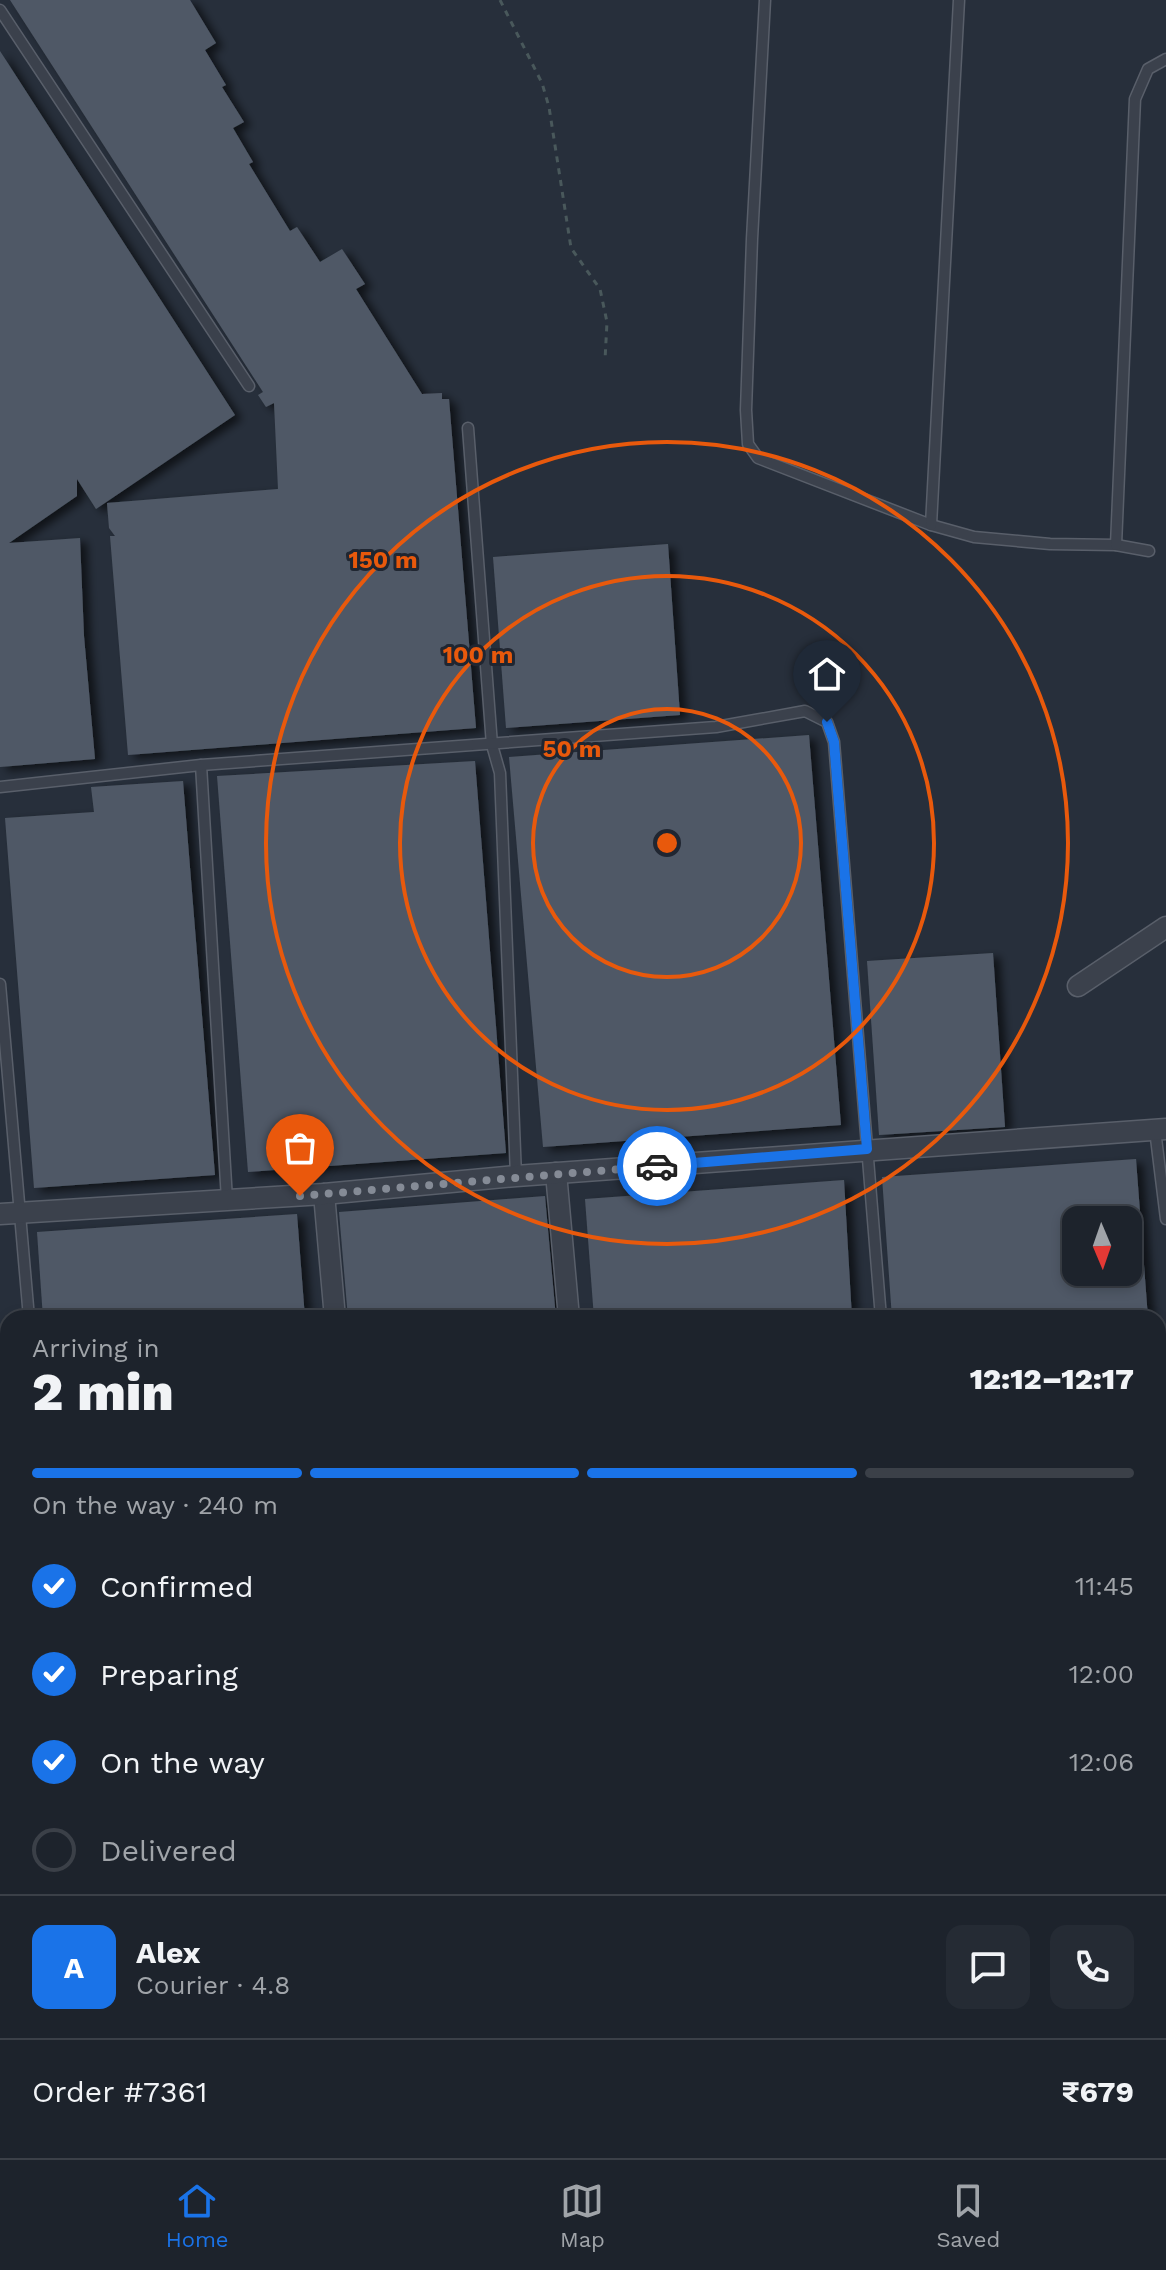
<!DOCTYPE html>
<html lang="en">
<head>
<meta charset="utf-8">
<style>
  body { margin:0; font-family:"Work Sans",sans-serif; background:#252b34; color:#f1f3f6; height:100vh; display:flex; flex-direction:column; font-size:30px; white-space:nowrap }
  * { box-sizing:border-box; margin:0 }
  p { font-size:26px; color:#a0a4a9 }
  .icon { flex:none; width:44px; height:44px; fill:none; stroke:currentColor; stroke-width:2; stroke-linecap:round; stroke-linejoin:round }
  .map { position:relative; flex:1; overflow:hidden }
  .panel { position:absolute; left:0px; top:1310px; width:1166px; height:848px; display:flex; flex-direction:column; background:#1d232c; border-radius:24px 24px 0 0; box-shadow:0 4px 12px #0003,0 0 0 2px #3b4048 }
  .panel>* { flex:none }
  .needle { width:52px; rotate:178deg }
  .controls { position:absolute; left:1062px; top:1206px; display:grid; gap:16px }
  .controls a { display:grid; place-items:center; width:80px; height:80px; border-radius:16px; background:#1d232c; box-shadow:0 4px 12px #0003,0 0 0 2px #3b4048; font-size:40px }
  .pin { position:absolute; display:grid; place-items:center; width:68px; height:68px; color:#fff; margin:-82px -34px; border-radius:50% 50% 50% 0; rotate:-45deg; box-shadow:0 0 8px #0007 }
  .pin .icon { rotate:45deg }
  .courier { position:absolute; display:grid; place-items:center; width:80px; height:80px; margin:-40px; border:6px solid #1a73e8; border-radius:50%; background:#fff; color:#222; box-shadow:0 2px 10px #0007 }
  .head em { font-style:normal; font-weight:800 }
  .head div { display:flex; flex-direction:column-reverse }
  .head { display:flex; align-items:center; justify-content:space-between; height:136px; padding:0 32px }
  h1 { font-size:52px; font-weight:800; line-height:60px }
  .bar { display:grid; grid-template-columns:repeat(4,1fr); gap:12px 8px; align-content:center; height:96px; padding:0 32px }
  .bar i { height:10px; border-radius:6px; background:#3b4048 }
  .bar .active { background:#1a73e8 }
  .bar p { grid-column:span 4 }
  .line { display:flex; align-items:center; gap:20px; padding:0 32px; border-top:2px solid #3b4048 }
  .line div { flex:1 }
  .round { display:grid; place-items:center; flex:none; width:84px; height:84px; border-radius:16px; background:#252b34 }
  ol { padding:0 32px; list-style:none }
  li { display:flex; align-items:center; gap:24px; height:88px }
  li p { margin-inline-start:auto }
  li .icon { padding:8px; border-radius:50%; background:#1a73e8; color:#fff; stroke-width:4 }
  li:last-child { color:#a0a4a9 }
  li i { width:44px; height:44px; border:4px solid #3b4048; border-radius:50% }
  .dock { display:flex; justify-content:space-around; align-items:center; height:112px; border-top:2px solid #3b4048; background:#1d232c; font-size:22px; color:#a0a4a9 }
  .dock a { display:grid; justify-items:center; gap:4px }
  .dock .active { color:#1a73e8 }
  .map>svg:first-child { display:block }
  .building { fill:#505966; fill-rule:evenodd; filter:url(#shadow) }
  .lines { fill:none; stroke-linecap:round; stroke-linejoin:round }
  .lane-casing { stroke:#595f6a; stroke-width:13 }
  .street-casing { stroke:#595f6a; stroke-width:23 }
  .path { stroke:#49585b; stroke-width:3; stroke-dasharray:6 6; stroke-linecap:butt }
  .lane { stroke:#3b414c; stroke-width:10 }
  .street { stroke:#3b414c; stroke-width:20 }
  .done { stroke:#858b96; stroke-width:8; stroke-dasharray:0 14.4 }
  .route { stroke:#1a73e8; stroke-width:10 }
  .ring { fill:none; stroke:#e8590c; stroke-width:4 }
  .centre { fill:#e8590c; stroke:#202631; stroke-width:4 }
  .ring-label { font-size:24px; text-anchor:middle; font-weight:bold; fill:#e8590c; stroke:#202631; stroke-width:6; stroke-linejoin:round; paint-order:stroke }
</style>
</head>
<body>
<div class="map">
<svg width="1166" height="2158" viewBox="0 0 1166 2158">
  <defs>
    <filter id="shadow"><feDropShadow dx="7" dy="4" stdDeviation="4" flood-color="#0009"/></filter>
  </defs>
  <rect width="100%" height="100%" fill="#272f3b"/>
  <!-- building -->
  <g class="building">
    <path d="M10,0H190L216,43L205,50L226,85L222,87L244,122L233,128L253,162L249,164L290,231L297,227L320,262L342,249L365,284L356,289L422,394L442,393V399H449L476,728L128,755L110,536H115L109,528L107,503L278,489L274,403L266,407L258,395L263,392Z"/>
    <path d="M0,51L235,415L96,509L77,479V496L9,543L80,538L84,636L95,759L0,767Z"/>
    <path d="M668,544L680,715L506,728L493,557Z"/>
    <path d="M809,735L841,1125L543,1147L509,757Z"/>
    <path d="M475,761L506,1153L248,1172L217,776Z"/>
    <path d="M183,781L215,1175L34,1188L5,818L94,812L91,787Z"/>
    <path d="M993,953L1005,1127L879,1135L867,961Z"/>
    <path d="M1136,1159L1148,1318H892L882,1177ZM1076,1220H1128V1272H1076Z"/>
    <path d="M844,1180L852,1318H594L585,1199Z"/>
    <path d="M545,1196L556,1318H348L339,1212Z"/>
    <path d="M297,1214L305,1318H43L37,1232Z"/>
  </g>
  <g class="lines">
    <defs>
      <g id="lane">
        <path d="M765,0L752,239L746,410L748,444L758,458L931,525L974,537L1050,544L1116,545L1149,551"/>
        <path d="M0,10L249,386"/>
        <path d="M468,428L492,745L500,773L516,1176"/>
        <path d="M931,525L959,0"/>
        <path d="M1116,545L1135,99L1148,69L1166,59"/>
        <path d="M201,765L227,1200"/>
        <path d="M0,787L201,765L716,727L805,711L827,722L834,742L881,1318"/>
        <path d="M0,984L29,1318"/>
        <path d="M1155,1130L1166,1219"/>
      </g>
      <g id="street">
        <path d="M1078,986L1166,927"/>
        <path d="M556,1173L569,1318"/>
        <path d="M324,1194L335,1318"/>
        <path d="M0,1214L324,1194L516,1176L1166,1129"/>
        <path d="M1158,1551L1166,1550"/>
        <path d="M0,1803L8,1807"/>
        <path d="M1158,1932L1166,1929"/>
        <path d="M1158,2094L1166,2128"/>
        <path d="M391,2150L393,2158"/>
        <path d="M705,2150L707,2158"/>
        <path d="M949,2150L951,2158"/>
      </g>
    </defs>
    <!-- lane casing -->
    <use href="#lane" class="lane-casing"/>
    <!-- street casing -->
    <use href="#street" class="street-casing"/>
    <!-- path -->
    <path class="path" d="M500,0L542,83L549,107L571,248L600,289L607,322L605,360"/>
    <!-- lane -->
    <use href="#lane" class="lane"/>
    <!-- street -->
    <use href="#street" class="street"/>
  </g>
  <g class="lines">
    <!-- done -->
    <path class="done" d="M300,1196L657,1166"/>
    <!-- route -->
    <path class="route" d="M657,1166L867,1149L834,742L827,722"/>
  </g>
  <!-- distance rings -->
  <g class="ring">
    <circle cx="667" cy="843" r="134"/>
    <circle cx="667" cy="843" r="267"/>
    <circle cx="667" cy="843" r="401"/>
  </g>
  <circle cx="667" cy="843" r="12" class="centre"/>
  <g class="ring-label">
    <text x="383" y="568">150 m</text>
    <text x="478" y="663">100 m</text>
    <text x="572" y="757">50 m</text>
  </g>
</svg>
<div class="controls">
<a><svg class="needle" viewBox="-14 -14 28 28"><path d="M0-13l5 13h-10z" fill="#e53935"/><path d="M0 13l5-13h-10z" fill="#a0a4a9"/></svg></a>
</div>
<div class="pin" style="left:300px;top:1196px;background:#ea580c"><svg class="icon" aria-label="bag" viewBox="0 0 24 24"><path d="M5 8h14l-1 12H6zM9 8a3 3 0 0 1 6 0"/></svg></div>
<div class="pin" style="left:827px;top:722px;background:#1f2937"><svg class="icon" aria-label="home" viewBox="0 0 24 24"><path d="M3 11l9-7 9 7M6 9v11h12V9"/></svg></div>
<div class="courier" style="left:657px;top:1166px"><svg class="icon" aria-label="car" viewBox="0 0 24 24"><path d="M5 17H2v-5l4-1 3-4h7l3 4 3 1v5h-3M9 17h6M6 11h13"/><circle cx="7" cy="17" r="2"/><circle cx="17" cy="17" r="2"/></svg></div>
<section class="panel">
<div class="head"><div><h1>2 min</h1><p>Arriving in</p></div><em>12:12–12:17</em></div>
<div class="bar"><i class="active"></i><i class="active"></i><i class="active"></i><i></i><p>On the way · 240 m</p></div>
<ol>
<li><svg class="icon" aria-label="check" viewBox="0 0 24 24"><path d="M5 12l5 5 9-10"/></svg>Confirmed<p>11:45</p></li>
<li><svg class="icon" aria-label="check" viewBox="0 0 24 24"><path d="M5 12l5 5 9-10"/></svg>Preparing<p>12:00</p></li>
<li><svg class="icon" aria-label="check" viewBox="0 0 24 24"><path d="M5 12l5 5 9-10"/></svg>On the way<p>12:06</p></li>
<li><i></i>Delivered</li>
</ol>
<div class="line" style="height:144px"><b class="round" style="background:#1a73e8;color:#fff">A</b><div><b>Alex</b><p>Courier · 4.8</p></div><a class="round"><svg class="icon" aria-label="chat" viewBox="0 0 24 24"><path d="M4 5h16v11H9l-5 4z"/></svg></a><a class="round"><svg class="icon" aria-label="phone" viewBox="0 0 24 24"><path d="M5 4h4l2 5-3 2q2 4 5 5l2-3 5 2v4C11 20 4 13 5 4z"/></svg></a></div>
<div class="line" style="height:104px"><div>Order #7361</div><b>₹679</b></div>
</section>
</div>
<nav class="dock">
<a class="active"><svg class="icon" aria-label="home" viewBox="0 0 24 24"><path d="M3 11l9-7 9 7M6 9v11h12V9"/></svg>Home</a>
<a><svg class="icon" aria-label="map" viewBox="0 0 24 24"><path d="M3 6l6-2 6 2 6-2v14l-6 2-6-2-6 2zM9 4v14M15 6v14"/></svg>Map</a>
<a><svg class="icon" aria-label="saved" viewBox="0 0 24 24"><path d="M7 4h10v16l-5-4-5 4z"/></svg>Saved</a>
</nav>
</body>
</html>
